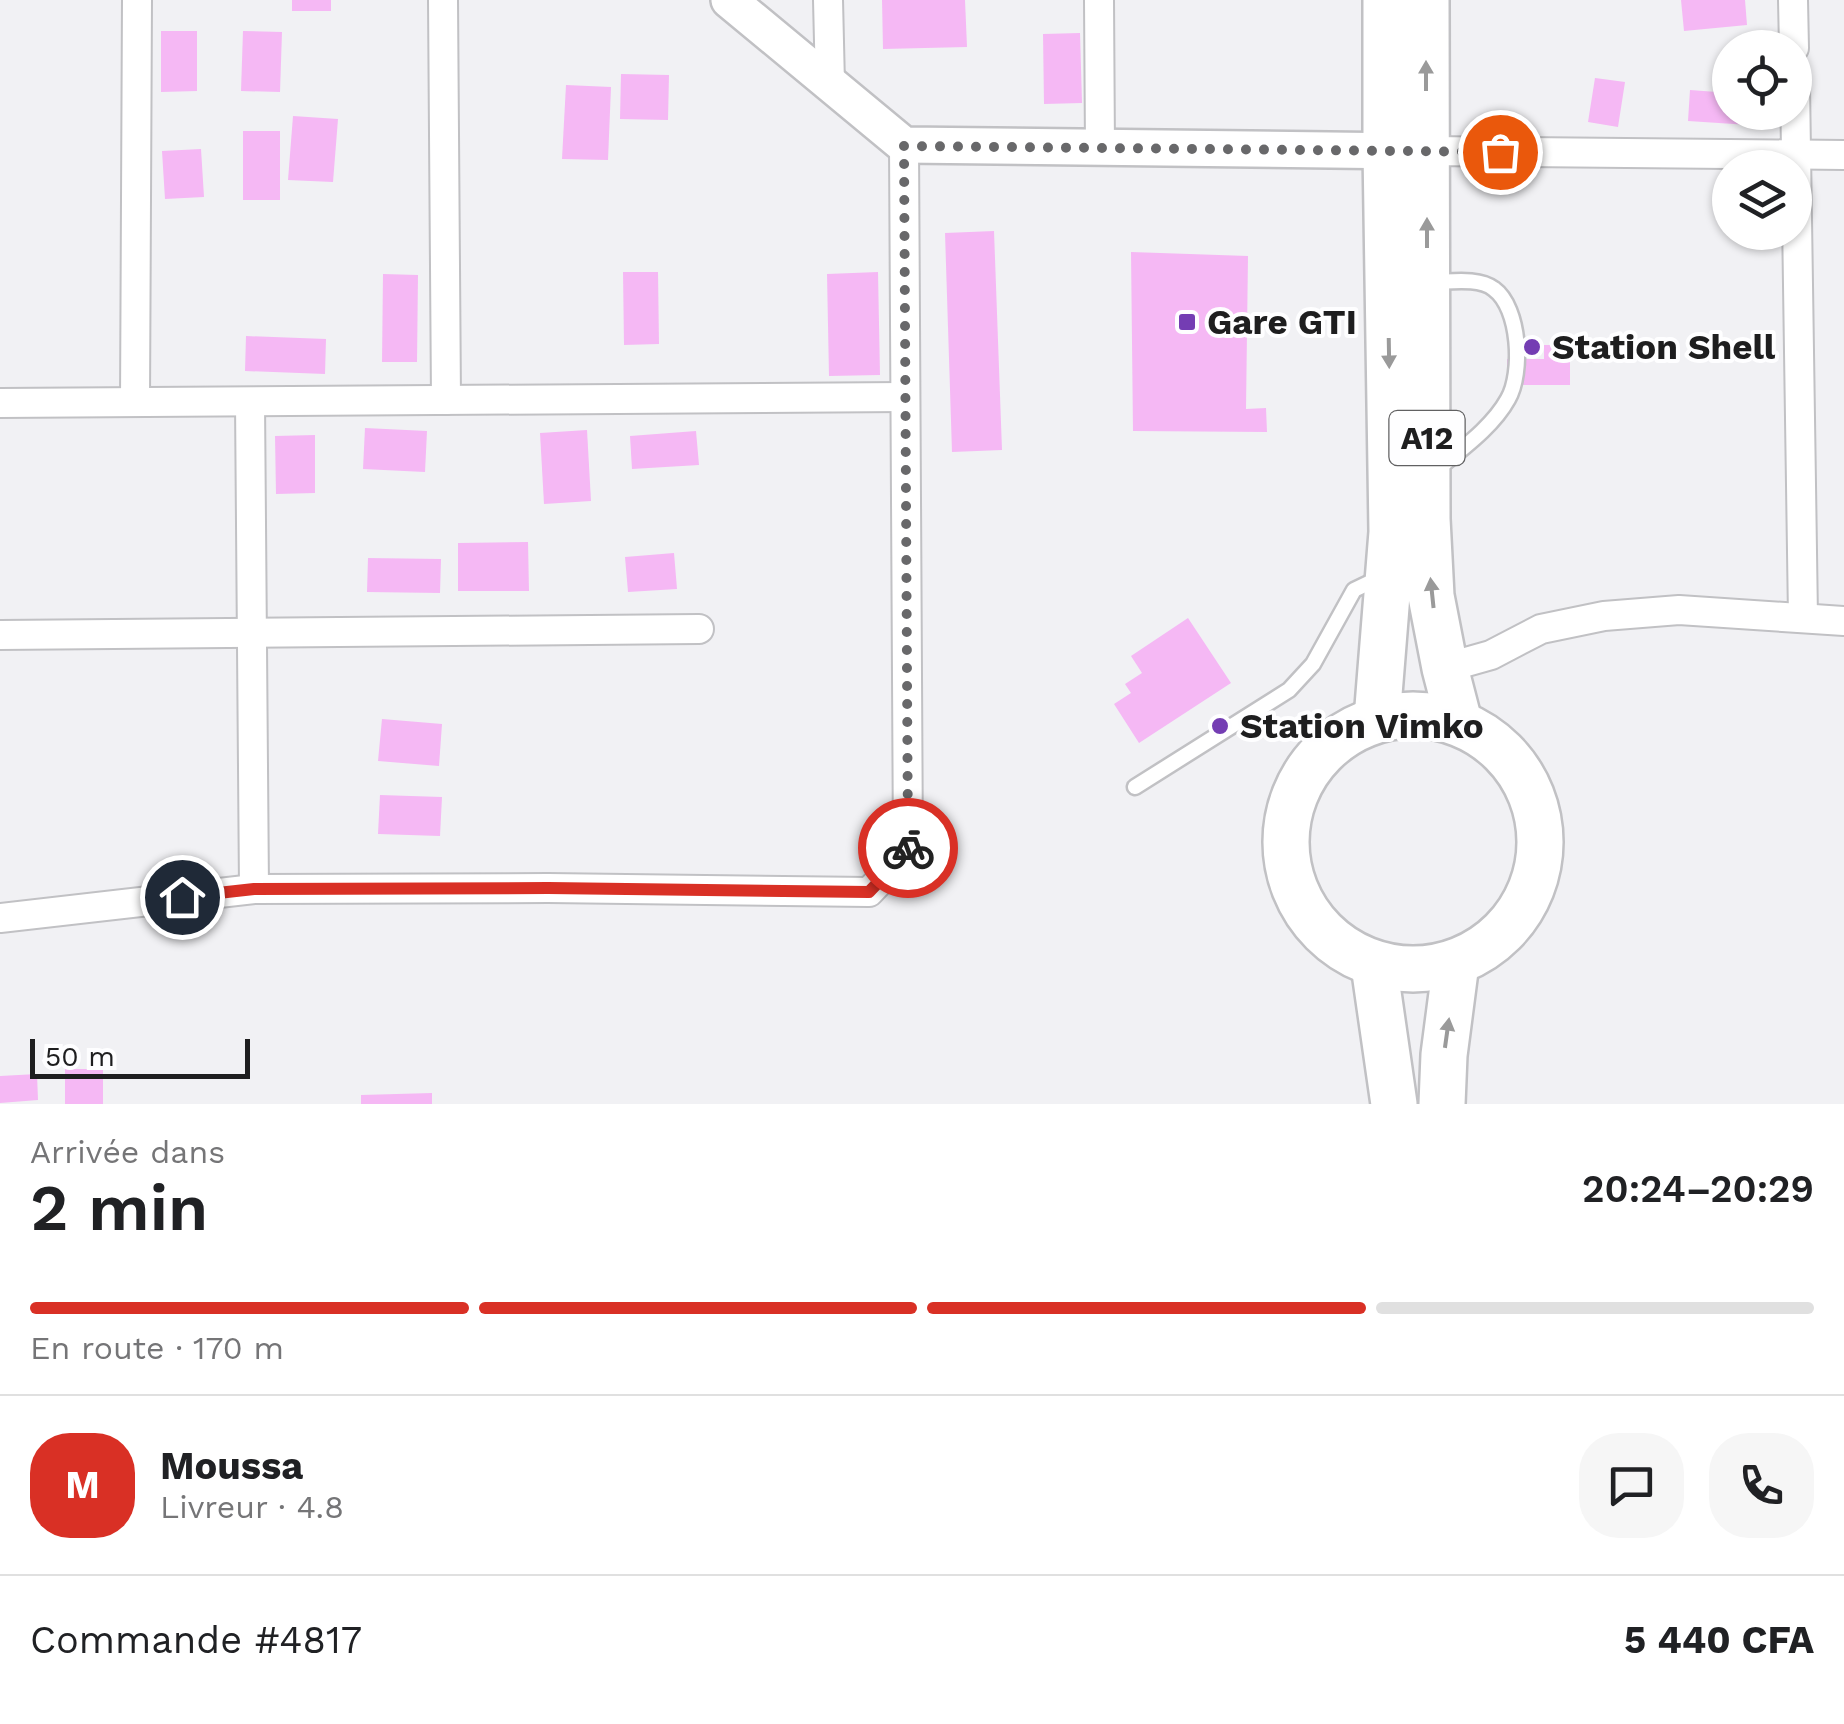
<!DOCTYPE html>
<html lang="fr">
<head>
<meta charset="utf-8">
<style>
  body { margin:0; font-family:"Work Sans",sans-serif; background:#f6f6f6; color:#202124; height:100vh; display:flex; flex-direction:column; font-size:38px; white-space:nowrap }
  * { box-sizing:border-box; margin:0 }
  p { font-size:32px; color:#757577 }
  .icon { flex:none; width:55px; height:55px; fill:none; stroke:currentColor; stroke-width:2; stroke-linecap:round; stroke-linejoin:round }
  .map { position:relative; height:1104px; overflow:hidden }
  .drawer { display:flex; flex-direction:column; background:#fff; flex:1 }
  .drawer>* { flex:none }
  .fabs { position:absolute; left:1712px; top:30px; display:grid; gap:20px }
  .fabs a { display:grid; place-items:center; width:100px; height:100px; border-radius:50%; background:#fff; box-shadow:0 2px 8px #0004; font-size:50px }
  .scale { position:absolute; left:30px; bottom:25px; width:220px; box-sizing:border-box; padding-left:10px; border:5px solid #1e1e1f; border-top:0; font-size:28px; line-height:35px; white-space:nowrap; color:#1e1e1f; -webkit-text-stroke:8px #fefeff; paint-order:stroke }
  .pin { position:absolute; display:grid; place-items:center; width:85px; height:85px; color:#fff; margin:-42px; border:5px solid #fff; border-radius:50%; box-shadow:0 2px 10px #0007 }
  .courier { position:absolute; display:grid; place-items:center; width:100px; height:100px; margin:-50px; border:8px solid #d93025; border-radius:50%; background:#fff; color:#222; box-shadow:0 2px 12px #0007 }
  .overview em { font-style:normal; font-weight:600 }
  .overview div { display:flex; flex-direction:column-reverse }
  .overview { display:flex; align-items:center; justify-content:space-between; height:170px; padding:0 30px }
  h1 { font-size:65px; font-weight:600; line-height:75px }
  .bar { display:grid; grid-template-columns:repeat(4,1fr); gap:15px 10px; align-content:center; height:120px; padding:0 30px }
  .bar i { height:12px; border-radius:8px; background:#e0e0e0 }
  .bar .active { background:#d93025 }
  .bar p { grid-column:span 4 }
  .line { display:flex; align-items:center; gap:25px; padding:0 30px; border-top:2px solid #e0e0e0 }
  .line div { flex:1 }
  .round { display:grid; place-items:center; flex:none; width:105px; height:105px; border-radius:40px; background:#f6f6f6 }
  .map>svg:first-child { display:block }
  .building { fill:#f5b8f4 }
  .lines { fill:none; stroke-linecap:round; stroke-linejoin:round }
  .service-casing { stroke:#c1c1c4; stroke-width:19 }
  .minor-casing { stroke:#c1c1c4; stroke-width:32 }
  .tertiary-casing { stroke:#c1c1c4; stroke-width:40 }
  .primary-casing { stroke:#c1c1c4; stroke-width:50 }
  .service { stroke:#fff; stroke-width:14 }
  .minor { stroke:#fff; stroke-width:28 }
  .tertiary { stroke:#fff; stroke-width:35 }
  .primary { stroke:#fff; stroke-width:45 }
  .oneway { fill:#9a9a9a }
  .done { stroke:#68686a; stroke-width:10; stroke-dasharray:0 18 }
  .route { stroke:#d93025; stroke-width:12 }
  .poi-dot { fill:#743db3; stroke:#fefeff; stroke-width:4 }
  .labels { text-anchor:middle; stroke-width:8; stroke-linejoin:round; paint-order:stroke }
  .shield { fill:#fefeff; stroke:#616162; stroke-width:2.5 }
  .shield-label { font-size:32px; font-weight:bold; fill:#1e1e1f }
  .poi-label { font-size:35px; font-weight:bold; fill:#1e1e1f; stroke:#fefeff; text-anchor:start }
</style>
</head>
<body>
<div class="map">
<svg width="1844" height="1104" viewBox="0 0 1844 1104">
  <rect width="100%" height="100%" fill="#f1f1f4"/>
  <!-- building -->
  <g class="building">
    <rect x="292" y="0" width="39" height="11"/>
    <path d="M882,0H965L967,47L883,49Z"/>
    <path d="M1681,0H1745L1747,25L1684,31Z"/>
    <path d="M161,31H197V91L161,92Z"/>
    <path d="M243,31L282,32L280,92L241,91Z"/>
    <path d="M1080,33L1082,103L1044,104L1043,34Z"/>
    <path d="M621,74L669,75L668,120L620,119Z"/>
    <path d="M1595,78L1625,82L1618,127L1588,122Z"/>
    <path d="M566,85L611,87L608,160L562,159Z"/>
    <path d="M1690,90L1730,93V112H1750L1749,125L1688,121Z"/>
    <path d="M293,116L338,119L333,182L288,180Z"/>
    <rect x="243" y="131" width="37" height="69"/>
    <path d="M201,149L204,197L165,199L162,151Z"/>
    <path d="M994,231L1002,450L952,452L945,233Z"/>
    <path d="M1131,252L1248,256L1246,409L1266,408L1267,432L1133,431Z"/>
    <path d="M623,272H658L659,344L624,345Z"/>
    <path d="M878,272L880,375L829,376L827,274Z"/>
    <path d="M383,274L418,275L417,362H382Z"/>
    <path d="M246,336L326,339L325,374L245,371Z"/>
    <path d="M1544,345H1570V385H1507V359H1544Z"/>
    <path d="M365,428L427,431L425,472L363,469Z"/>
    <path d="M587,430L591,501L544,504L540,433Z"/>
    <path d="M696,431L699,465L632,469L630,436Z"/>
    <path d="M315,435V493L276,494L275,436Z"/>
    <path d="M528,542L529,591H458V543Z"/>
    <path d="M674,553L677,589L628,592L625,557Z"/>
    <path d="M368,558L441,559L440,593L367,592Z"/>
    <path d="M1188,618L1231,683L1139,743L1114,704L1131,693L1125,684L1142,673L1131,656Z"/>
    <path d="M382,719L442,724L439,766L378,761Z"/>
    <path d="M380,795L442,797L440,836L378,834Z"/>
    <rect x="65" y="1069" width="38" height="35"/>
    <path d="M37,1074L38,1100L0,1103V1076Z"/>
    <path d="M432,1093V1104H361V1095Z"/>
  </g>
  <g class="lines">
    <defs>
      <g id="service">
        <path d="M1432,282C1450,282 1479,277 1494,289C1520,308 1523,373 1508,399C1492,428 1460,450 1435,471"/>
        <path d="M1135,787L1289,690L1313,664L1354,590L1379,578"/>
      </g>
      <g id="minor">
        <path d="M443,0L446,400"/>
        <path d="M828,0L830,84"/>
        <path d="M1099,0L1100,148"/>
        <path d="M1793,0L1794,48"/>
        <path d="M1795,85L1803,618"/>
        <path d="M1427,151L1844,155"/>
        <path d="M135,402L137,0"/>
        <path d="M250,402L254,889"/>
        <path d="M0,403L905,397"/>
        <path d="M0,635L699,629"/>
        <path d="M1445,668L1491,655L1541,629L1604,616L1679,610L1844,621"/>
        <path d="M0,918L254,889L548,888L869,892L908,851L904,145"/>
      </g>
      <path id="tertiary" d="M729,0L904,145L1410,151"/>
      <g id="primary">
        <path d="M1426,0L1427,519L1431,596L1445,668L1459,722"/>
        <circle cx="1413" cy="842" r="127"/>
        <path d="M1377,719L1392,532L1386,150V0"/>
        <path d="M1374,965L1394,1104"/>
        <path d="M1442,1104L1444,1055L1456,963"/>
      </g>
    </defs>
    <!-- service casing -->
    <use href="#service" class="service-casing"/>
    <!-- minor casing -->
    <use href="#minor" class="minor-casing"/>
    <!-- tertiary casing -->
    <use href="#tertiary" class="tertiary-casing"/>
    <!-- primary casing -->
    <use href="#primary" class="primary-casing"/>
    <!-- service -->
    <use href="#service" class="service"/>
    <!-- minor -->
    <use href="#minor" class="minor"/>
    <!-- tertiary -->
    <use href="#tertiary" class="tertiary"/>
    <!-- primary -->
    <use href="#primary" class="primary"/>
  </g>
  <!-- one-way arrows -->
  <defs><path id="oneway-solid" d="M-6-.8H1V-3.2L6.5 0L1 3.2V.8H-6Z" transform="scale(2.5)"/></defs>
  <g class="oneway">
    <use href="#oneway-solid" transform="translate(1426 76) rotate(-90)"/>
    <use href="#oneway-solid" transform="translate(1427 233) rotate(-90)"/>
    <use href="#oneway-solid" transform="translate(1389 353) rotate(89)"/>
    <use href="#oneway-solid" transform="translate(1432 593) rotate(-96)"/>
    <use href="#oneway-solid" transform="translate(1447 1033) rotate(-82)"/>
  </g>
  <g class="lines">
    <!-- done -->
    <path class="done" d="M908,848L904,146L1500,152"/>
    <!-- route -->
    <path class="route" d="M182,897L254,889L548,888L869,892L908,851V848"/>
  </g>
  <!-- markers -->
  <g class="poi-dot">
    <rect x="1177" y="312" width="20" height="20" rx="5"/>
    <circle cx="1532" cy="347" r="10"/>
    <circle cx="1220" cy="726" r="10"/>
  </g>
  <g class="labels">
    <!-- shield labels -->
    <rect class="shield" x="1389.5" y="411" width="75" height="54" rx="8"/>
    <g class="shield-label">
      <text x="1427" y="449">A12</text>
    </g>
    <!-- poi labels -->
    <g class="poi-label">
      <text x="1207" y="334">Gare GTI</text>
      <text x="1552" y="359">Station Shell</text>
      <text x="1240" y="738">Station Vimko</text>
    </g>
  </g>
</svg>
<div class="fabs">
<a><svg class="icon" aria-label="locate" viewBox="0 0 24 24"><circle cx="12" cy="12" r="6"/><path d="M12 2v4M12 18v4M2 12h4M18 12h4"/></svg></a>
<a><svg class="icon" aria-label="layers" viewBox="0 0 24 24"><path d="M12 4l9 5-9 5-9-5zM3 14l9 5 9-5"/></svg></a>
</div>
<div class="scale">50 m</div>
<div class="pin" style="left:1500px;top:152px;background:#ea580c"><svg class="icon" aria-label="bag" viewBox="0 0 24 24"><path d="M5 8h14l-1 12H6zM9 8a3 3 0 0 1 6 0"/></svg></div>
<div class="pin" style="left:182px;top:897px;background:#1f2937"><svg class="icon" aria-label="home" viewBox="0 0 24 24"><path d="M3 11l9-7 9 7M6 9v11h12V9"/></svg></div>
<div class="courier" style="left:908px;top:848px"><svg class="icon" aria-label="bike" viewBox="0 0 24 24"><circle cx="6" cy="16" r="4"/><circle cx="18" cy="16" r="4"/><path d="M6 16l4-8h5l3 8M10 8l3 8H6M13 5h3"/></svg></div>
</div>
<section class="drawer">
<div class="overview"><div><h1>2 min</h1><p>Arrivée dans</p></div><em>20:24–20:29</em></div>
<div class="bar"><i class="active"></i><i class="active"></i><i class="active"></i><i></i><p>En route · 170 m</p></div>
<div class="line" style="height:180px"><b class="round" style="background:#d93025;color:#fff">M</b><div><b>Moussa</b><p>Livreur · 4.8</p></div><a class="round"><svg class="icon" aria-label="chat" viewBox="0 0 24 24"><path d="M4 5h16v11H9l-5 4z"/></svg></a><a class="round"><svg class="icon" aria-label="phone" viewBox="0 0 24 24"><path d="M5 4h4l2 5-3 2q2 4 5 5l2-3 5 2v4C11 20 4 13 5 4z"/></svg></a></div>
<div class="line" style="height:130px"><div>Commande #4817</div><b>5 440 CFA</b></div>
</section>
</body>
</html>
